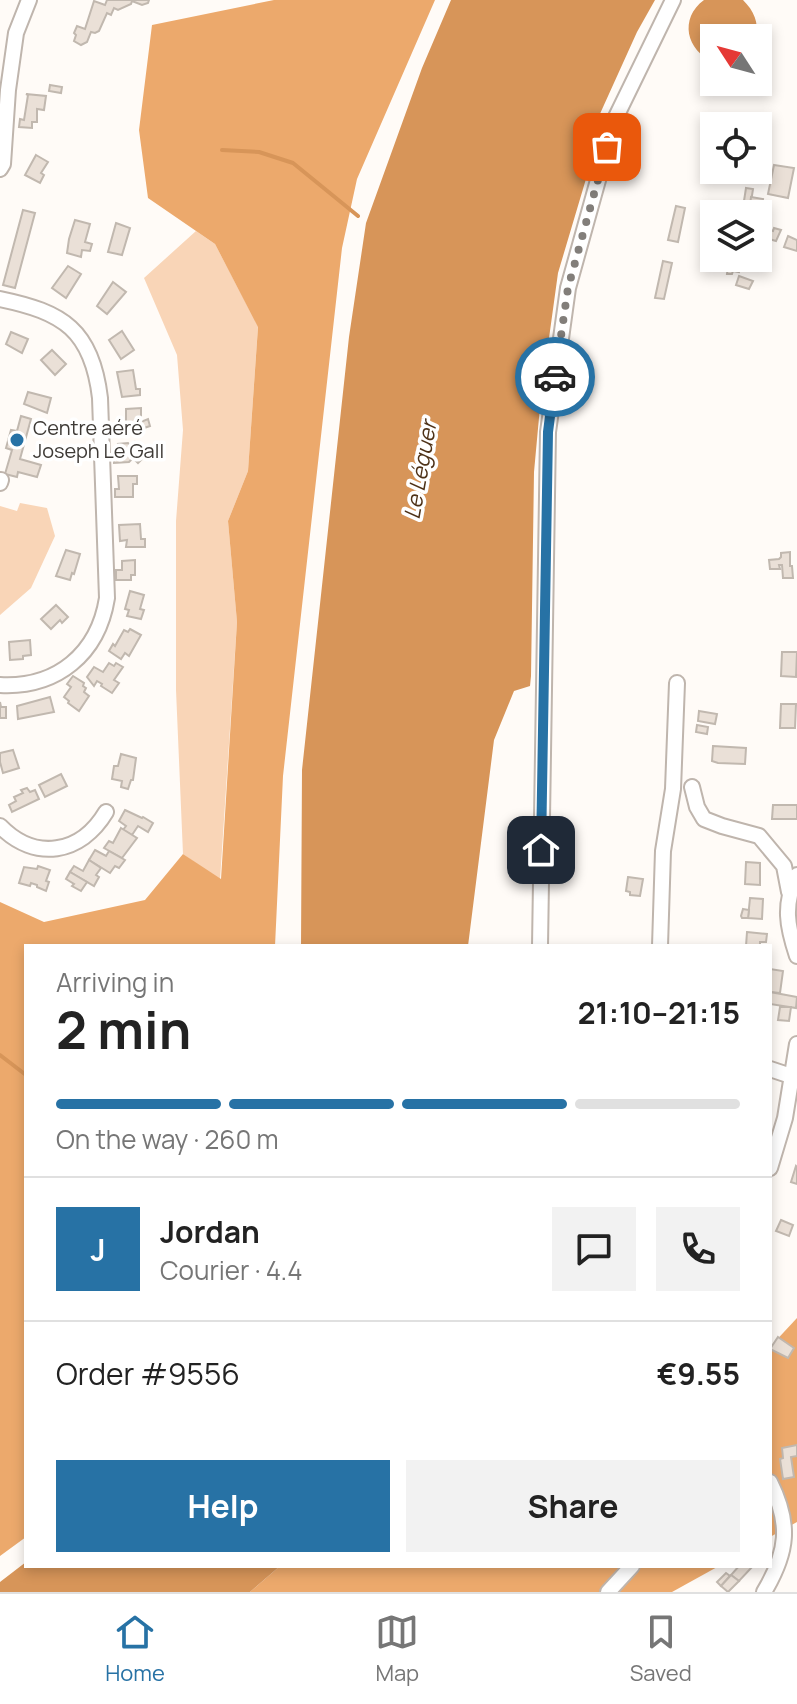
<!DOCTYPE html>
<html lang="en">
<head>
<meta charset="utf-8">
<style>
  body { margin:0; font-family:Manrope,sans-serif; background:#f2f2f2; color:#222; height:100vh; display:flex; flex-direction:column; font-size:30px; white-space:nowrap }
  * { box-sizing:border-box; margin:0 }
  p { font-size:26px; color:#767676 }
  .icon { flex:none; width:44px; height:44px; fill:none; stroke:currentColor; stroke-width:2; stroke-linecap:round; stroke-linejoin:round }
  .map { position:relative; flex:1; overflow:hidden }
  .sheet { position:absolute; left:24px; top:944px; width:748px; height:624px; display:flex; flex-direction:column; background:#fff; border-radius:0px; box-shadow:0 4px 12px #0003 }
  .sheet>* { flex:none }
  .needle { width:52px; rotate:306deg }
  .tools { position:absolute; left:700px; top:24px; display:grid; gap:16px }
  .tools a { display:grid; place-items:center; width:72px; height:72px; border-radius:0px; background:#fff; box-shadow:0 4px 12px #0003; font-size:40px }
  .pin { position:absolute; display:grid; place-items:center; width:68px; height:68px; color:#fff; margin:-34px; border-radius:16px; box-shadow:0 4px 12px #0006 }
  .courier { position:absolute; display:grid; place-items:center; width:80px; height:80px; margin:-40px; border:6px solid #2772a5; border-radius:50%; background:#fff; color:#222; box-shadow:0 2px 10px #0007 }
  .summary em { font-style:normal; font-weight:700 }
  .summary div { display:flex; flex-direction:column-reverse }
  .summary { display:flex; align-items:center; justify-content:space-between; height:136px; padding:0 32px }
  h1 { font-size:52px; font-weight:700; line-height:60px }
  .bar { display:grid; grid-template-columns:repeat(4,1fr); gap:12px 8px; align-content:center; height:96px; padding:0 32px }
  .bar i { height:10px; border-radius:6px; background:#e0e0e0 }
  .bar .current { background:#2772a5 }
  .bar p { grid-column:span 4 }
  .line { display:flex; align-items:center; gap:20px; padding:0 32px; border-top:2px solid #e0e0e0 }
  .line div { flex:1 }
  .round { display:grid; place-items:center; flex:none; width:84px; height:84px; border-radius:0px; background:#f2f2f2 }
  .cta { display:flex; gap:16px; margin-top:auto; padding:16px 32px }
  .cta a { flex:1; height:92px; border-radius:0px; background:#2772a5; color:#fff; font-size:32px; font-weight:700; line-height:92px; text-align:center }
  .cta a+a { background:#f2f2f2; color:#222 }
  .menu { display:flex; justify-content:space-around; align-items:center; height:112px; border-top:2px solid #e0e0e0; background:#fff; font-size:22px; color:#767676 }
  .menu a { display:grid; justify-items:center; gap:4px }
  .menu .current { color:#2772a5 }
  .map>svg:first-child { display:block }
  .green { fill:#f9d5b7 }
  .forest { fill:#eca96c }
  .water { fill:#d79559 }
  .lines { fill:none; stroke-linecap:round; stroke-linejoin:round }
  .stream { stroke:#d79559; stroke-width:4 }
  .building { fill:#eae0d7; stroke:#c1b8af; stroke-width:2 }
  .minor-casing { stroke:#bfb5ad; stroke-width:18 }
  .minor { stroke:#fff; stroke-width:14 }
  .done { stroke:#827e7a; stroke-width:8; stroke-dasharray:0 14.4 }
  .route { stroke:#2772a5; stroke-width:10 }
  .poi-dot { fill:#2772a5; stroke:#fff; stroke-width:3 }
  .labels { text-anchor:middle; stroke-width:7; stroke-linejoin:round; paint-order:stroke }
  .poi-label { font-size:20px; fill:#3e3a36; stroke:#fff; text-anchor:start }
  .water-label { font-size:22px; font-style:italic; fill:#4e3218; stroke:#fff }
</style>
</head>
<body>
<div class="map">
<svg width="797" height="1592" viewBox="0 0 797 1592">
  <rect width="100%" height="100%" fill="#fffbf7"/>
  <!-- green -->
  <g class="green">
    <path d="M196,231L215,244L258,326L248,471L228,521L237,622L220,880L183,854L176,690V521L183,430L177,355L144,278Z"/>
    <path d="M20,503L47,508L55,536L31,588L0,615V506L17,511Z"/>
  </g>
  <!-- forest -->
  <g class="forest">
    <path d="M274,0H435L357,179L342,248L283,776L275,946H26V1537L0,1556V902L44,922L145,900L183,854L221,879L237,622L228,521L248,471L258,327L215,244L148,198L139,130L152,25Z"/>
    <path d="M797,1318V1522L770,1537V1347Z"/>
    <path d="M280,1566H719L672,1592H250Z"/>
  </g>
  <!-- water -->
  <g class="water">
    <path d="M451,0H655L637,32L599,116L594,152L558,273L541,396L534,472L531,676L530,686L514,691L494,740L468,946H301L302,770L349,337L366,223L422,68Z"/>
    <path d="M704,0H743C754,11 759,22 756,38H714V62C686,51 679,18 704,0Z"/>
    <path d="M26,1562V1566H280L250,1592H0V1582Z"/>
  </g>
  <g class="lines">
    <!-- stream -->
    <g class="stream">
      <path d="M222,150L259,152L293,163L358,216"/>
      <path d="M0,1055L26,1075"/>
    </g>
  </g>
  <!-- building -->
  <g class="building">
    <path d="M107,0H149L148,3L142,5L132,1L131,4L118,10L114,8L111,15L107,13L99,31L95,33L91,32L87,42L81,45L74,41L76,35L74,33L77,26L85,29L94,1L105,5Z"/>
    <path d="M50,85L62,87L61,93L49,91Z"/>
    <path d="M26,94L46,96L44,110L37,109V122H32V128L19,127L20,119L24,120L28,95Z"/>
    <path d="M36,155L48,162L41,173L44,175L40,183L25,175Z"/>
    <path d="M774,165L794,168L788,198L768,194Z"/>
    <path d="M746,188L753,189L751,202L744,201Z"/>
    <path d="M751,197L763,199L759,223L758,214H749Z"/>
    <path d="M744,201L751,202L749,214H742Z"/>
    <path d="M676,206L685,208L678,242L668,240Z"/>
    <path d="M23,210L35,213L15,288L3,285Z"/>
    <path d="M75,220L90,224L85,242L92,244L90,251L82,250L81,257L67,253L69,239Z"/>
    <path d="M116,223L130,228L122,255L108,252Z"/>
    <path d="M762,228L773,231L774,228L781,230L776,241L759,236Z"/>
    <path d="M788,236L797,240V251L784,247Z"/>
    <path d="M729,258H742L739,272L733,271L732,274H727Z"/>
    <path d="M663,261L672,263L664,299L655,298Z"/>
    <path d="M68,266L81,274L66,298L52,288Z"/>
    <path d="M739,276L753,281L749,289L736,285Z"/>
    <path d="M113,282L126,292L107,314L97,306Z"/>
    <path d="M122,331L134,350L121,359L109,340Z"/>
    <path d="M11,332L28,339L22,353L6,344Z"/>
    <path d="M52,350L66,364L55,375L41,360Z"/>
    <path d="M133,370L136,389H140V395L122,397L117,372Z"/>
    <path d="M28,392L51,398L47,413L24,404Z"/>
    <path d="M141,408V422L148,419L150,426L141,429V431H126V409Z"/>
    <path d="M21,416L31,419L20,459L41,465L37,477L18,472L17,477L5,474L12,450L6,448L11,430L17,431Z"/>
    <path d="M135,442L140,447L136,451L143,458L138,463L133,458L129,462L114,463V456H120L118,444L128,443L131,447Z"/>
    <path d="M118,476H137V484H133V497H115V489H119Z"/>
    <path d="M140,524L141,539H145V547H126L127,540L120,541L119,525Z"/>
    <path d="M66,550L80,554L74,574L72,573L70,580L56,576Z"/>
    <path d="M790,552V566H792L793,578H783L782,565H779L780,569H770L769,560L779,559L781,557V553Z"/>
    <path d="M135,560V575H131V580H116V570H122V561Z"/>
    <path d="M130,591L144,595L140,609L144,610L141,619L127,616L129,610L125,609Z"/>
    <path d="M56,605L68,617L62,623L60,620L51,629L41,619Z"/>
    <path d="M130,629L141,635L129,656L125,653L121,659L109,651L113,644L115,646L124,630L128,632Z"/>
    <path d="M30,640L31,655L23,656V659L10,660L9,642Z"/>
    <path d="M782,652H797L796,677L781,676Z"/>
    <path d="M109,663L114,666L116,663L123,667L114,680L119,683L112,693L101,686L102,684L97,681L94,686L87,677L94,667L103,672Z"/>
    <path d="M73,676L84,683L83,686L86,688L84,692L89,696L79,711L68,703L69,701L64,697L71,687L67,684Z"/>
    <path d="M50,697L54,712L18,719L17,706Z"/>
    <path d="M0,702L1,707H6V718H0Z"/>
    <path d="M781,704H796L795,728H780Z"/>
    <path d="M699,711L717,714L715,724L698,721Z"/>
    <path d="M697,725L708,727L707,734L696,732Z"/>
    <path d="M713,746L746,748L745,764L718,763L712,761Z"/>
    <path d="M13,750L19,768L3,773L0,762V753Z"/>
    <path d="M121,754L136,758L133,780H131L128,789L121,787L122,781L112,779L114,766H118Z"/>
    <path d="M61,774L67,786L45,797L39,785Z"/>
    <path d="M27,788L30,792L35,790L39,799L12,812L9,805L16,801L14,797L23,793L21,790Z"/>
    <path d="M773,805H797V819H772Z"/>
    <path d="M125,810L142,818L143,817L153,823L148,832L138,826L132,835L123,830L126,826L119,821Z"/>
    <path d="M121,828L137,838L122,858L104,848L109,841L113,843Z"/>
    <path d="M95,850L106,856L109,851L125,860L119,868L115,866L110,873L89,860Z"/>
    <path d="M89,860L101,868L96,875L99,877L94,886L70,872L74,866L83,871Z"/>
    <path d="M746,862L760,863V885L745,884Z"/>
    <path d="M38,866L50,870L46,881L49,882L46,891L37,887V885L31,883L30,886L19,883L24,867L37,869Z"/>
    <path d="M70,872L87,882L81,891L72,886L74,884L66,879Z"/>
    <path d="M628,877L643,879L640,896L630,895V892L626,891Z"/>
    <path d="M750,898L763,899L762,919L748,918Z"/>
    <path d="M743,909L749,910L748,918H742L741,916Z"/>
    <path d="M747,932L767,934L766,942H760V946H746Z"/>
    <path d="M770,969L783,971L780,993L770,992Z"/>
    <path d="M770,992L797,997L796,1008L770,1004Z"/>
    <path d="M780,1007H791L789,1021L778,1020Z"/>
    <path d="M796,1166L797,1167V1184L791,1182Z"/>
    <path d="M781,1220L793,1225L789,1236L776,1231Z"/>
    <path d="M778,1337L794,1348L788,1358L770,1349Z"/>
    <path d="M797,1445V1456L791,1457L794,1477L783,1479L780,1459L783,1458L782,1448Z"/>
    <path d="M739,1566H753L739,1581L731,1575Z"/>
    <path d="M726,1573L730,1576L721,1586L717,1582Z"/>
    <path d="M731,1575L739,1581L728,1592L721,1586Z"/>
  </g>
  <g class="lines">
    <defs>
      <g id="minor">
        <path d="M0,169L3,164L8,90L16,33L29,0"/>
        <path d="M0,299C63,312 92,330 100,398L107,598C98,654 57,688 0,685"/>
        <path d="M0,483L1,480"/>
        <path d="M692,787L697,807L704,819L722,826L759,836L784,866L789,892"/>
        <path d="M0,826C35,862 81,854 106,812"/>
        <path d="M797,875C783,905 787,926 797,956"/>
        <path d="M540,946L548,432L568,288L615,119L673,0"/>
        <path d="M660,946L663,851L673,789L677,683"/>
        <path d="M770,1069L791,1076"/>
        <path d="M770,1168L785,1118L797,1044"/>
        <path d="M608,1592L632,1566"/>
        <path d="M764,1592C788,1552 791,1524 770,1482"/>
      </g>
    </defs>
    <!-- minor casing -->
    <use href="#minor" class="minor-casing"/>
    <!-- minor -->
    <use href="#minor" class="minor"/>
  </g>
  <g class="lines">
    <!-- done -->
    <path class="done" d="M555,377L568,288L607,147"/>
    <!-- route -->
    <path class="route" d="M541,850L548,432L555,377"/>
  </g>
  <!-- markers -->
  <circle class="poi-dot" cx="17" cy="440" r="8"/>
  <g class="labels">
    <!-- poi labels -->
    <g class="poi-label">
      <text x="33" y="435">Centre aéré<tspan x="33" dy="23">Joseph Le Gall</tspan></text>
    </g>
    <!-- water labels -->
    <g class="water-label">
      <text transform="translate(420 470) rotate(-80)" y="8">Le Léguer</text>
    </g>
  </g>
</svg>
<div class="tools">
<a><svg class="needle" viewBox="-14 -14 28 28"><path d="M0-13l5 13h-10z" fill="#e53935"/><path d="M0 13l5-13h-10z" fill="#767676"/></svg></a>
<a><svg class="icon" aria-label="locate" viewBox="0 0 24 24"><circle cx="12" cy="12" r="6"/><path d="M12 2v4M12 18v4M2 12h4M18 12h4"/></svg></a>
<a><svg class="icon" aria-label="layers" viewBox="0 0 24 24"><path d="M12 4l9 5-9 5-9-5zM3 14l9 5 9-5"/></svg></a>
</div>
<div class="pin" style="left:607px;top:147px;background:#ea580c"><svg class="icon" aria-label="bag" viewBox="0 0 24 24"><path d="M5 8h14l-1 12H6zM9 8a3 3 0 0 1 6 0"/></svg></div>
<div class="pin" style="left:541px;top:850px;background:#1f2937"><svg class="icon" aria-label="home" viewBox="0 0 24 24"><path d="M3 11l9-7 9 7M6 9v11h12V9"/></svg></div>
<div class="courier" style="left:555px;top:377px"><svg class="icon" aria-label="car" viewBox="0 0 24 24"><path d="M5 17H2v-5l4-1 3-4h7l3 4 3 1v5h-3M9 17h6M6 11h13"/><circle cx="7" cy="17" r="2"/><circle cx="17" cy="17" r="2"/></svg></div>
<section class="sheet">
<div class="summary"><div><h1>2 min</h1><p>Arriving in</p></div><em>21:10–21:15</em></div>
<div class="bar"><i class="current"></i><i class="current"></i><i class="current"></i><i></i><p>On the way · 260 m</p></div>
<div class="line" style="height:144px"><b class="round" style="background:#2772a5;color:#fff">J</b><div><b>Jordan</b><p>Courier · 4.4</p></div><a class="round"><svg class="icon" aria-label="chat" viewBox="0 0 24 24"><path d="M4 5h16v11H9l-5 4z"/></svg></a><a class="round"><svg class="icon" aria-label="phone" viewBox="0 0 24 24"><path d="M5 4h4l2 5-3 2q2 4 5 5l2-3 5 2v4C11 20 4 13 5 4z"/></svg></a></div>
<div class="line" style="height:104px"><div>Order #9556</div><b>€9.55</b></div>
<div class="cta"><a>Help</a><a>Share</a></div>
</section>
</div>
<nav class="menu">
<a class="current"><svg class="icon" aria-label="home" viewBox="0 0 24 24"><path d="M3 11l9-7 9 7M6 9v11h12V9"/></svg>Home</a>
<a><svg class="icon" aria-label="map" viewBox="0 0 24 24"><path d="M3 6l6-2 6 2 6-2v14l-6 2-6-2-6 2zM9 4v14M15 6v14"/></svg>Map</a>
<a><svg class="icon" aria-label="saved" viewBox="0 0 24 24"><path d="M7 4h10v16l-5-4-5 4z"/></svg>Saved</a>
</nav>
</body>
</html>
